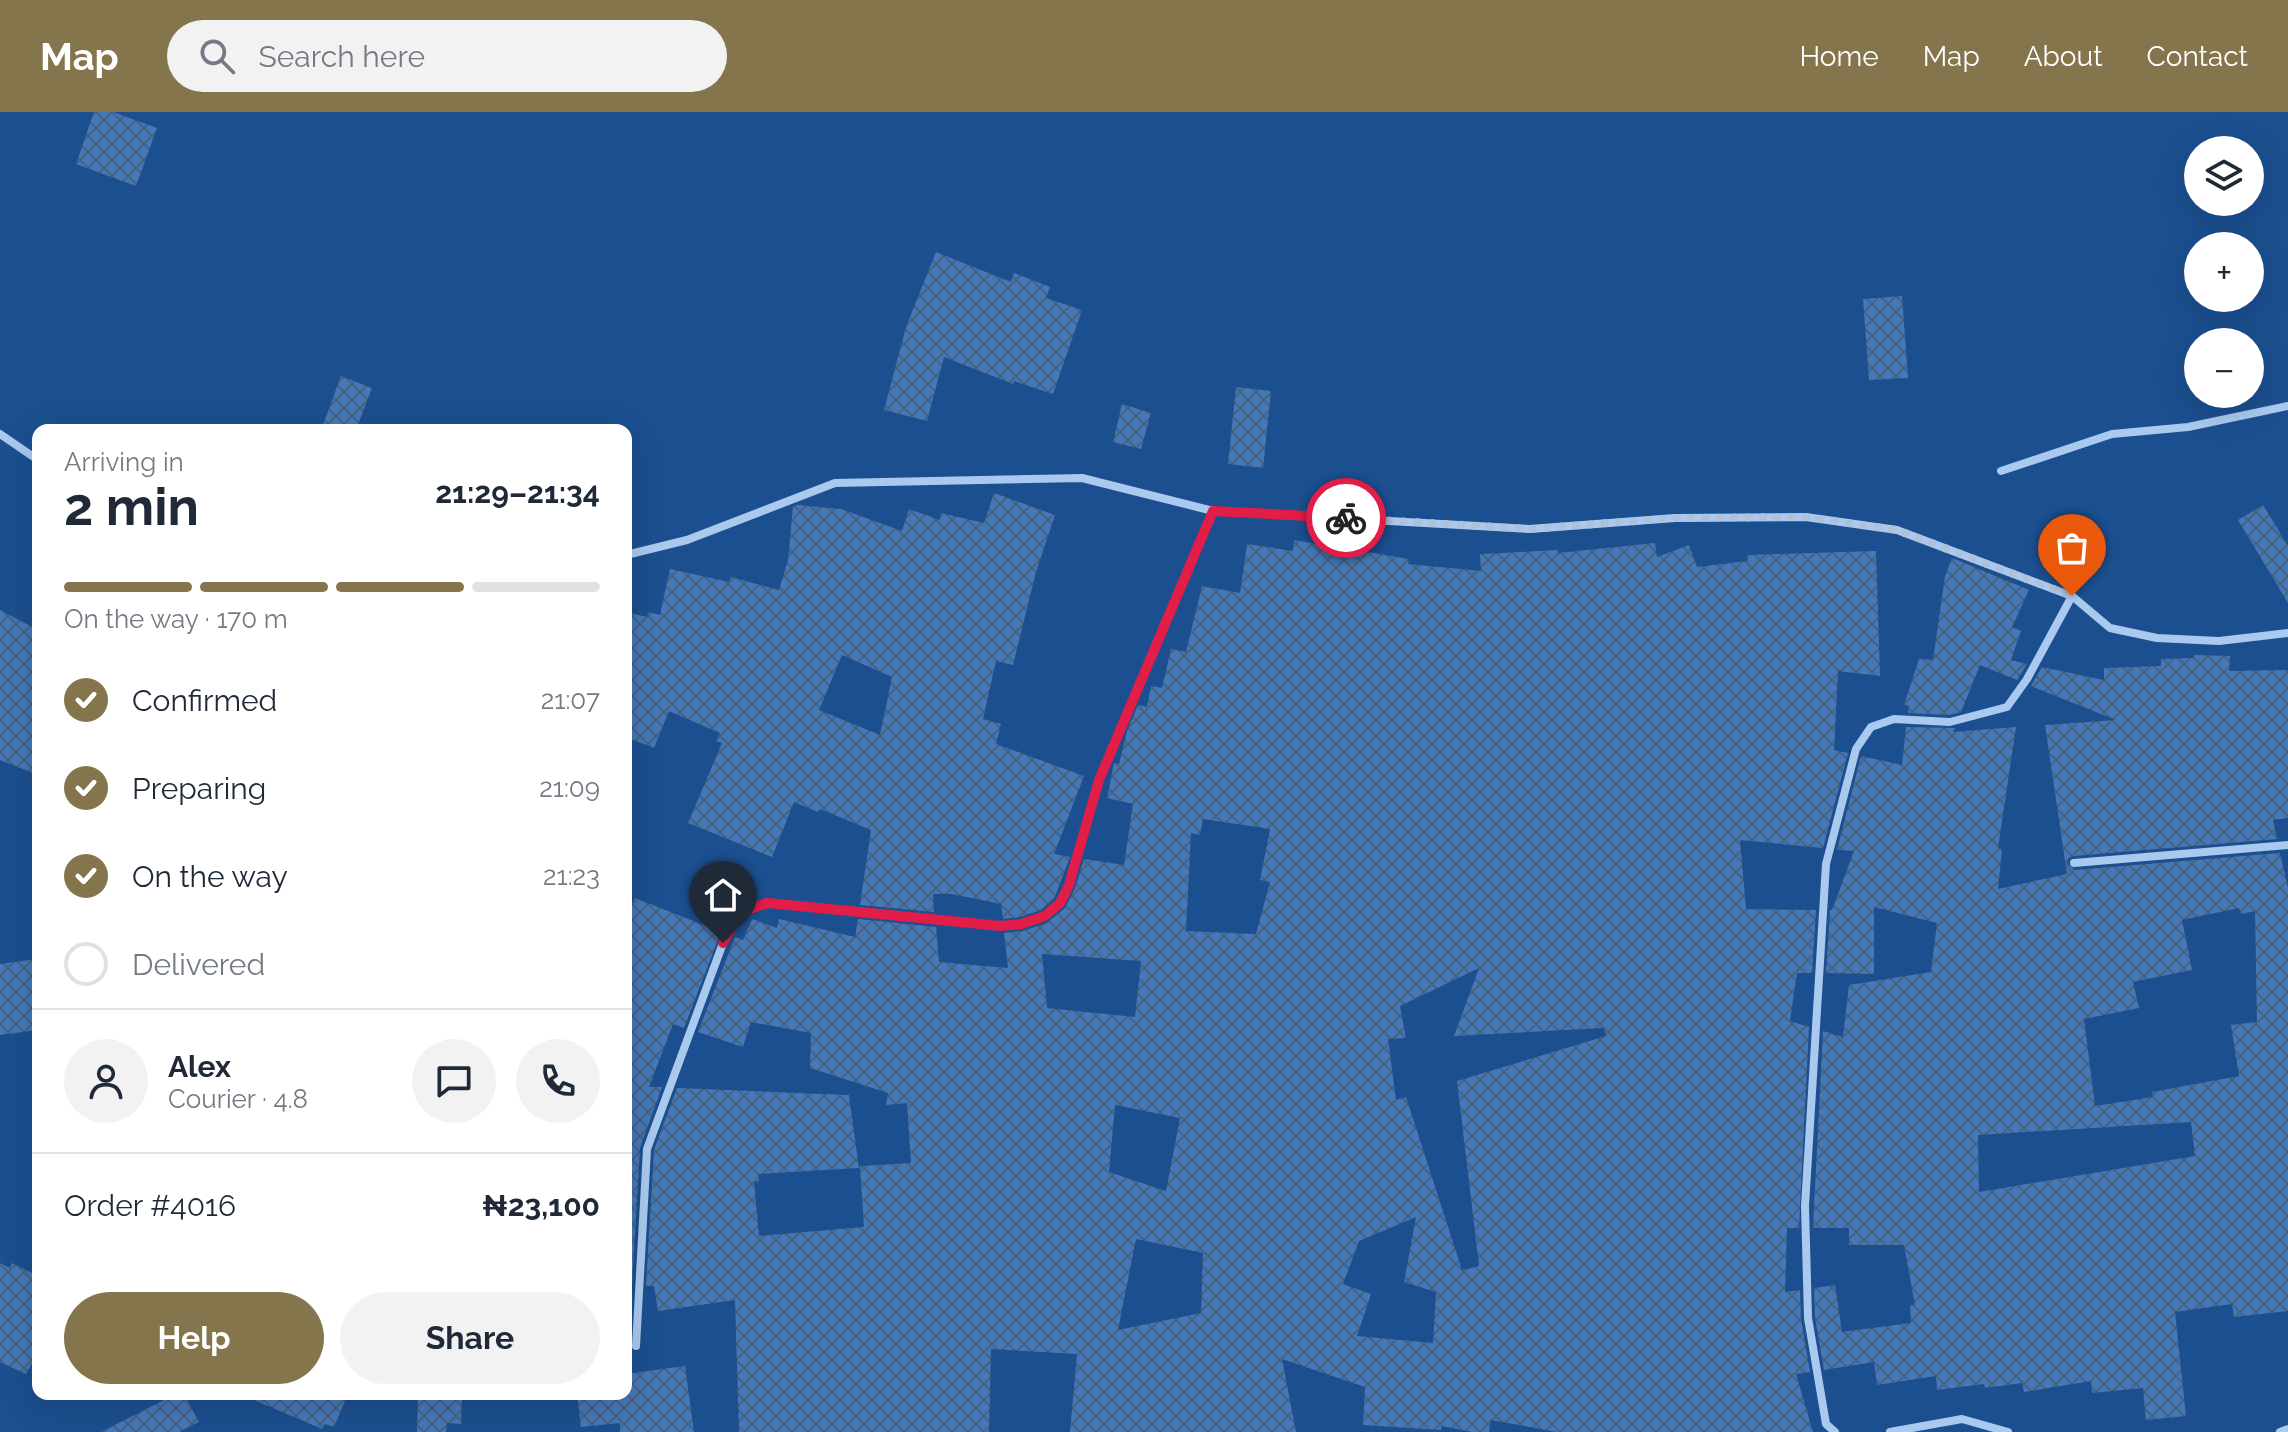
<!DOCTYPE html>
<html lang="en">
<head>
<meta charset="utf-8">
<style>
  body { margin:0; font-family:Raleway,sans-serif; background:#f2f2f3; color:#1f2937; height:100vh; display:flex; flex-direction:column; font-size:30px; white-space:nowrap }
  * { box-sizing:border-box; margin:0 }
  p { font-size:26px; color:#747a83 }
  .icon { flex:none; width:44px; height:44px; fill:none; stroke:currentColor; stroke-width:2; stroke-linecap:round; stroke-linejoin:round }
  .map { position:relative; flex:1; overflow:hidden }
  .details { position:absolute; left:32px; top:312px; width:600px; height:976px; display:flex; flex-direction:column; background:#fff; border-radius:16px; box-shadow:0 8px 32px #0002 }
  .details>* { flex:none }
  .tools { position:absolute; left:2184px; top:24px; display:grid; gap:16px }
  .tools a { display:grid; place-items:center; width:80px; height:80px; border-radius:50%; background:#fff; box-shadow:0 8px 32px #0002; font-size:40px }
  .pin { position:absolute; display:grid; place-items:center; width:68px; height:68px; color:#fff; margin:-82px -34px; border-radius:50% 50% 50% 0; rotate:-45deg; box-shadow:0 0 8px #0007 }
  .pin .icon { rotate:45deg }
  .courier { position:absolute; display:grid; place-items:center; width:80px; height:80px; margin:-40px; border:6px solid #e11d48; border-radius:50%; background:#fff; color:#222; box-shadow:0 2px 10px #0007 }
  .summary em { font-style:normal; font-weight:700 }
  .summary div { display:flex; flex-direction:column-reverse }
  .summary { display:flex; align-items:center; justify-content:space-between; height:136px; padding:0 32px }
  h1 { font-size:52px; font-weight:700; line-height:60px }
  .bar { display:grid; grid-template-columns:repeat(4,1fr); gap:12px 8px; align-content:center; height:96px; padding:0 32px }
  .bar i { height:10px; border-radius:6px; background:#e0e1e3 }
  .bar .selected { background:#84754c }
  .bar p { grid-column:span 4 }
  .line { display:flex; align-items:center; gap:20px; padding:0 32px; border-top:2px solid #e0e1e3 }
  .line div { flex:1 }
  .round { display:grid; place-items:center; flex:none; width:84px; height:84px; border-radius:42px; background:#f2f2f3 }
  ol { padding:0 32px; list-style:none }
  li { display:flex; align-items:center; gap:24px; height:88px }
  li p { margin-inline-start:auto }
  li .icon { padding:8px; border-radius:50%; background:#84754c; color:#fff; stroke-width:4 }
  li:last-child { color:#747a83 }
  li i { width:44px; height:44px; border:4px solid #e0e1e3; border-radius:50% }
  .cta { display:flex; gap:16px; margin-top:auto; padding:16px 32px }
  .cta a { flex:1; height:92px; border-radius:48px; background:#84754c; color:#fff; font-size:32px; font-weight:700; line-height:92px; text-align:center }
  .cta a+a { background:#f2f2f3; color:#1f2937 }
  header { display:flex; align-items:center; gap:48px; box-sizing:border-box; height:112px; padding:0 40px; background:#84754c; color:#fff }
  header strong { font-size:38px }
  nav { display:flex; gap:44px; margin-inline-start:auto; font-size:28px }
  .search { width:560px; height:72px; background:#f2f2f3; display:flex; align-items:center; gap:20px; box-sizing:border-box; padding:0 28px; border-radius:44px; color:#747a83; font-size:30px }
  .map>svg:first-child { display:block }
  .building { fill:url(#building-cross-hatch); fill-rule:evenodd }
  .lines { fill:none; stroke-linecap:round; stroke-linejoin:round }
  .minor { stroke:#a9c9ee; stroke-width:8 }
  .done { stroke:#afc1d8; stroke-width:8; stroke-dasharray:0 14.4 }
  .route { stroke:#e11d48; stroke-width:10 }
</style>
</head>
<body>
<header>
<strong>Map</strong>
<div class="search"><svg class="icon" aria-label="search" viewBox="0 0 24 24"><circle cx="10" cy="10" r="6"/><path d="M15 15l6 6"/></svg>Search here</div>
<nav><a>Home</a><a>Map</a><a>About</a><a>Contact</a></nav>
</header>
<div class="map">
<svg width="2288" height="1320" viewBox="0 0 2288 1320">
  <defs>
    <pattern id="building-cross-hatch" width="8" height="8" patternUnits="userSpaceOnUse" patternTransform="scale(2)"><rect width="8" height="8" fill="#4478b7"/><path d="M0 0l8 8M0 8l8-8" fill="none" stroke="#486282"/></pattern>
  </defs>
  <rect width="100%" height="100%" fill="#1b4f8f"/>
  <!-- building -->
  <g class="building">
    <path d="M94,0H113L157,16L136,74L76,52Z"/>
    <path d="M936,140L1011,170L1014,161L1050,175L1046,186L1082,198L1053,282L1014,269L1013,272L944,245L927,309L884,298L906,215Z"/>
    <path d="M1902,184L1908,266L1869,268L1863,187Z"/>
    <path d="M341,264L372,276L356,318H321Z"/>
    <path d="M1236,275L1271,279L1263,356L1228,352Z"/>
    <path d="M1122,292L1151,301L1141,337L1113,330Z"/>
    <path d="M994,381L1055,403L1036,460L1013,553L996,549L983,607L1001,612L996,632L1084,664L1054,742L1070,745L1054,787L1041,798L1020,805L1003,807L1001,792L952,782H933L934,800L860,793L871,718L820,697L818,700L794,690L772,745L688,711L722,631L716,629L720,621L669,599L654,636L626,625V500L647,505L649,500L660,503L670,457L729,470L731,465L779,478L788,448L793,395L797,393L841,397L902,419L909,397L940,408L941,401L984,411ZM842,543L892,565L880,623L819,598Z"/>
    <path d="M2263,393L2288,434V491L2238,408Z"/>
    <path d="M1294,428L1409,447L1408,452L1481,459L1480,442L1558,438V441L1655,431L1657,445L1689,433L1697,455L1748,449L1747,443L1876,439L1880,564L1838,559L1834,638L1848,641L1823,736L1740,728L1746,797L1816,798L1812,861H1797L1790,909L1809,915L1799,1116H1787L1785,1180L1800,1178L1801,1207L1810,1260L1796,1262L1813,1320H1557L1491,1308L1489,1320H1472L1442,1314L1441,1318L1363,1313L1365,1275L1282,1247L1296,1320H1070L1077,1242L991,1237L989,1320H739L735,1188L658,1199L654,1174H646L654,1038L677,976L849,983L859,1056L759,1062V1069L754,1070L759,1124L864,1115L860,1054L911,1051L907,991L886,993L888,981L810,956L811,921L751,910L743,935L698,920L735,825L743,828L752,807L777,816L779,807L855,825L858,807L936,815L939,850L1008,856L1004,821L1023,819L1047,811L1065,796L1075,776L1084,747L1124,753L1133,692L1107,686L1114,651L1119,652L1127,619L1138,593L1147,595L1151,574L1162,576L1171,537L1186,540L1202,474L1240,481L1247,432L1293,439ZM1203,707L1270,717L1260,768L1270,770L1256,822L1186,819L1191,721L1200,723ZM1042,842L1141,849L1135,905L1047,896ZM1479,856L1454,924L1604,916L1606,924L1457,969L1479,1154L1462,1158L1406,985L1396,988L1388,927L1406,926L1400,894ZM1115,993L1180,1006L1166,1079L1109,1060ZM1416,1105L1404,1170L1436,1180L1433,1231L1357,1224L1371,1182L1343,1172L1359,1129ZM1136,1127L1203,1141L1201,1201L1118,1218Z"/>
    <path d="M1952,446L2029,478L2012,515L2021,519L2011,548L2027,552L2017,568L1980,553L1961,600L1949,603L1908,601L1909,594L1904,593L1919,547L1933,548L1945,464Z"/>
    <path d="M0,498L38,518V663L0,648Z"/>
    <path d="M2194,543L2230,544L2229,559L2288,558V706L2273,708L2277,727L2073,744L2068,747L2067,752L2075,758L2280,741L2288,776V1199L2234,1205L2232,1192L2175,1200L2186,1304L2146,1308L2143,1276L2092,1281L2091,1269L2024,1280L2022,1271L1985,1276L1984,1272L1937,1278L1936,1264L1877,1273L1874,1250L1824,1258L1815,1205L1814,1176L1835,1173L1842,1220L1911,1211L1910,1193H1915L1904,1133H1849V1116H1813L1823,919L1843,925L1849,873L1931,860L1937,811L1874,795V862L1826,861L1830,798H1832L1854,739L1837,738L1861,644L1902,653L1906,615L1955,616L1953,620L2016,615L1998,736L2002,737L1998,777L2067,762L2045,613L2116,608L2031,574L2042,555L2104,568V556L2161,554V547L2194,546ZM2239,796L2241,802L2255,799L2257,910L2231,913L2239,964L2152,980L2153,985L2095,994L2084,907L2139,896L2133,870L2192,858L2182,808ZM2191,1010L2195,1044L1979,1080L1978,1023Z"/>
    <path d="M635,786L721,820L684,916L673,912L649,975H662L640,1036L632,1173L626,1172V803Z"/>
    <path d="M38,847V918L0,923V852Z"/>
    <path d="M0,1151L10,1156L12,1151L38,1164V1240L26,1262L0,1250Z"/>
    <path d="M685,1254L694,1320H620V1311L581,1315L577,1282H626V1262Z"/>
    <path d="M176,1282H184L199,1310L179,1320H101Z"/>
    <path d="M240,1282H348L334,1315L325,1312L322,1317Z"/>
    <path d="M418,1282H462L461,1312L447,1311L446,1320H417Z"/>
  </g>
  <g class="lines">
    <!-- minor -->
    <g class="minor">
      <path d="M0,322L38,348"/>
      <path d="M2001,359L2112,322L2188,315L2288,294"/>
      <path d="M626,443L687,428L835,371L1082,366L1213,399L1530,417L1675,406L1806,405L1897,418L2072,484L2110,516L2157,526L2219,529L2288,521"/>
      <path d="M2074,751L2288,733"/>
      <path d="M636,1234L647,1037L723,831C736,808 741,797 768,791L1001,814L1021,812L1045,804L1060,791L1069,773L1099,668L1213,399"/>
      <path d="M1835,1320L1826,1312L1808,1206L1805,1094L1826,752L1856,637L1871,615L1894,607L1950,610L2007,595L2027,567L2072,484"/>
      <path d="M1890,1320L1962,1307L2008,1320"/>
      <path d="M2280,1320L2288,1317"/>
    </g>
  </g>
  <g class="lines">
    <!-- done -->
    <path class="done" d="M1346,406L1530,417L1675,406L1806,405L1897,418L2072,484"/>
    <!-- route -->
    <path class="route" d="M723,831C736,808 741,797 768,791L1001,814L1021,812L1045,804L1060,791L1069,773L1099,668L1213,399L1346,406"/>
  </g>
</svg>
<div class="tools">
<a><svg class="icon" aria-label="layers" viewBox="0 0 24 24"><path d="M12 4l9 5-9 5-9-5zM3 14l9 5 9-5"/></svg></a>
<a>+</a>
<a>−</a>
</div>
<div class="pin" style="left:2072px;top:484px;background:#ea580c"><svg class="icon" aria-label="bag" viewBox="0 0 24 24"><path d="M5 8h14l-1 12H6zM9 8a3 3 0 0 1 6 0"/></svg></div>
<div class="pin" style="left:723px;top:831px;background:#1f2937"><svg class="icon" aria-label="home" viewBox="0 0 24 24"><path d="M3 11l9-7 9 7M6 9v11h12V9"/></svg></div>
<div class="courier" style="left:1346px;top:406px"><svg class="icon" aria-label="bike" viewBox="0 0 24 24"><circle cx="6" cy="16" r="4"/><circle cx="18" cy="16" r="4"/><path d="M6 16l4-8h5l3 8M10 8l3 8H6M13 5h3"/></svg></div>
<section class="details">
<div class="summary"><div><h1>2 min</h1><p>Arriving in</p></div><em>21:29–21:34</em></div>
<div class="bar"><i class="selected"></i><i class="selected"></i><i class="selected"></i><i></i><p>On the way · 170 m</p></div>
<ol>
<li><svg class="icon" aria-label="check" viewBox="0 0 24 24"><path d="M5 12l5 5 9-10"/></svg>Confirmed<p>21:07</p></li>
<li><svg class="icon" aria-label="check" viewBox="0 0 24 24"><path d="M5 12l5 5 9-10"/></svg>Preparing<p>21:09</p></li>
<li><svg class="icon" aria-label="check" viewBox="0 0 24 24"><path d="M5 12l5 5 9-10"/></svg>On the way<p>21:23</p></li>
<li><i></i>Delivered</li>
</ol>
<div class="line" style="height:144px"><a class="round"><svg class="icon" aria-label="person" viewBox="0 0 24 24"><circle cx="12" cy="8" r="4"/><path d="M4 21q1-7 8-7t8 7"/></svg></a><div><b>Alex</b><p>Courier · 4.8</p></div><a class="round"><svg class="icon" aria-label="chat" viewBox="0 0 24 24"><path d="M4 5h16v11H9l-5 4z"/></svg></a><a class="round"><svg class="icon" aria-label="phone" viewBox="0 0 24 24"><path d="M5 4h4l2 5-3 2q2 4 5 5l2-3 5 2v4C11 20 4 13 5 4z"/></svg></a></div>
<div class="line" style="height:104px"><div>Order #4016</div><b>₦23,100</b></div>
<div class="cta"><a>Help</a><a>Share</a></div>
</section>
</div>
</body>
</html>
